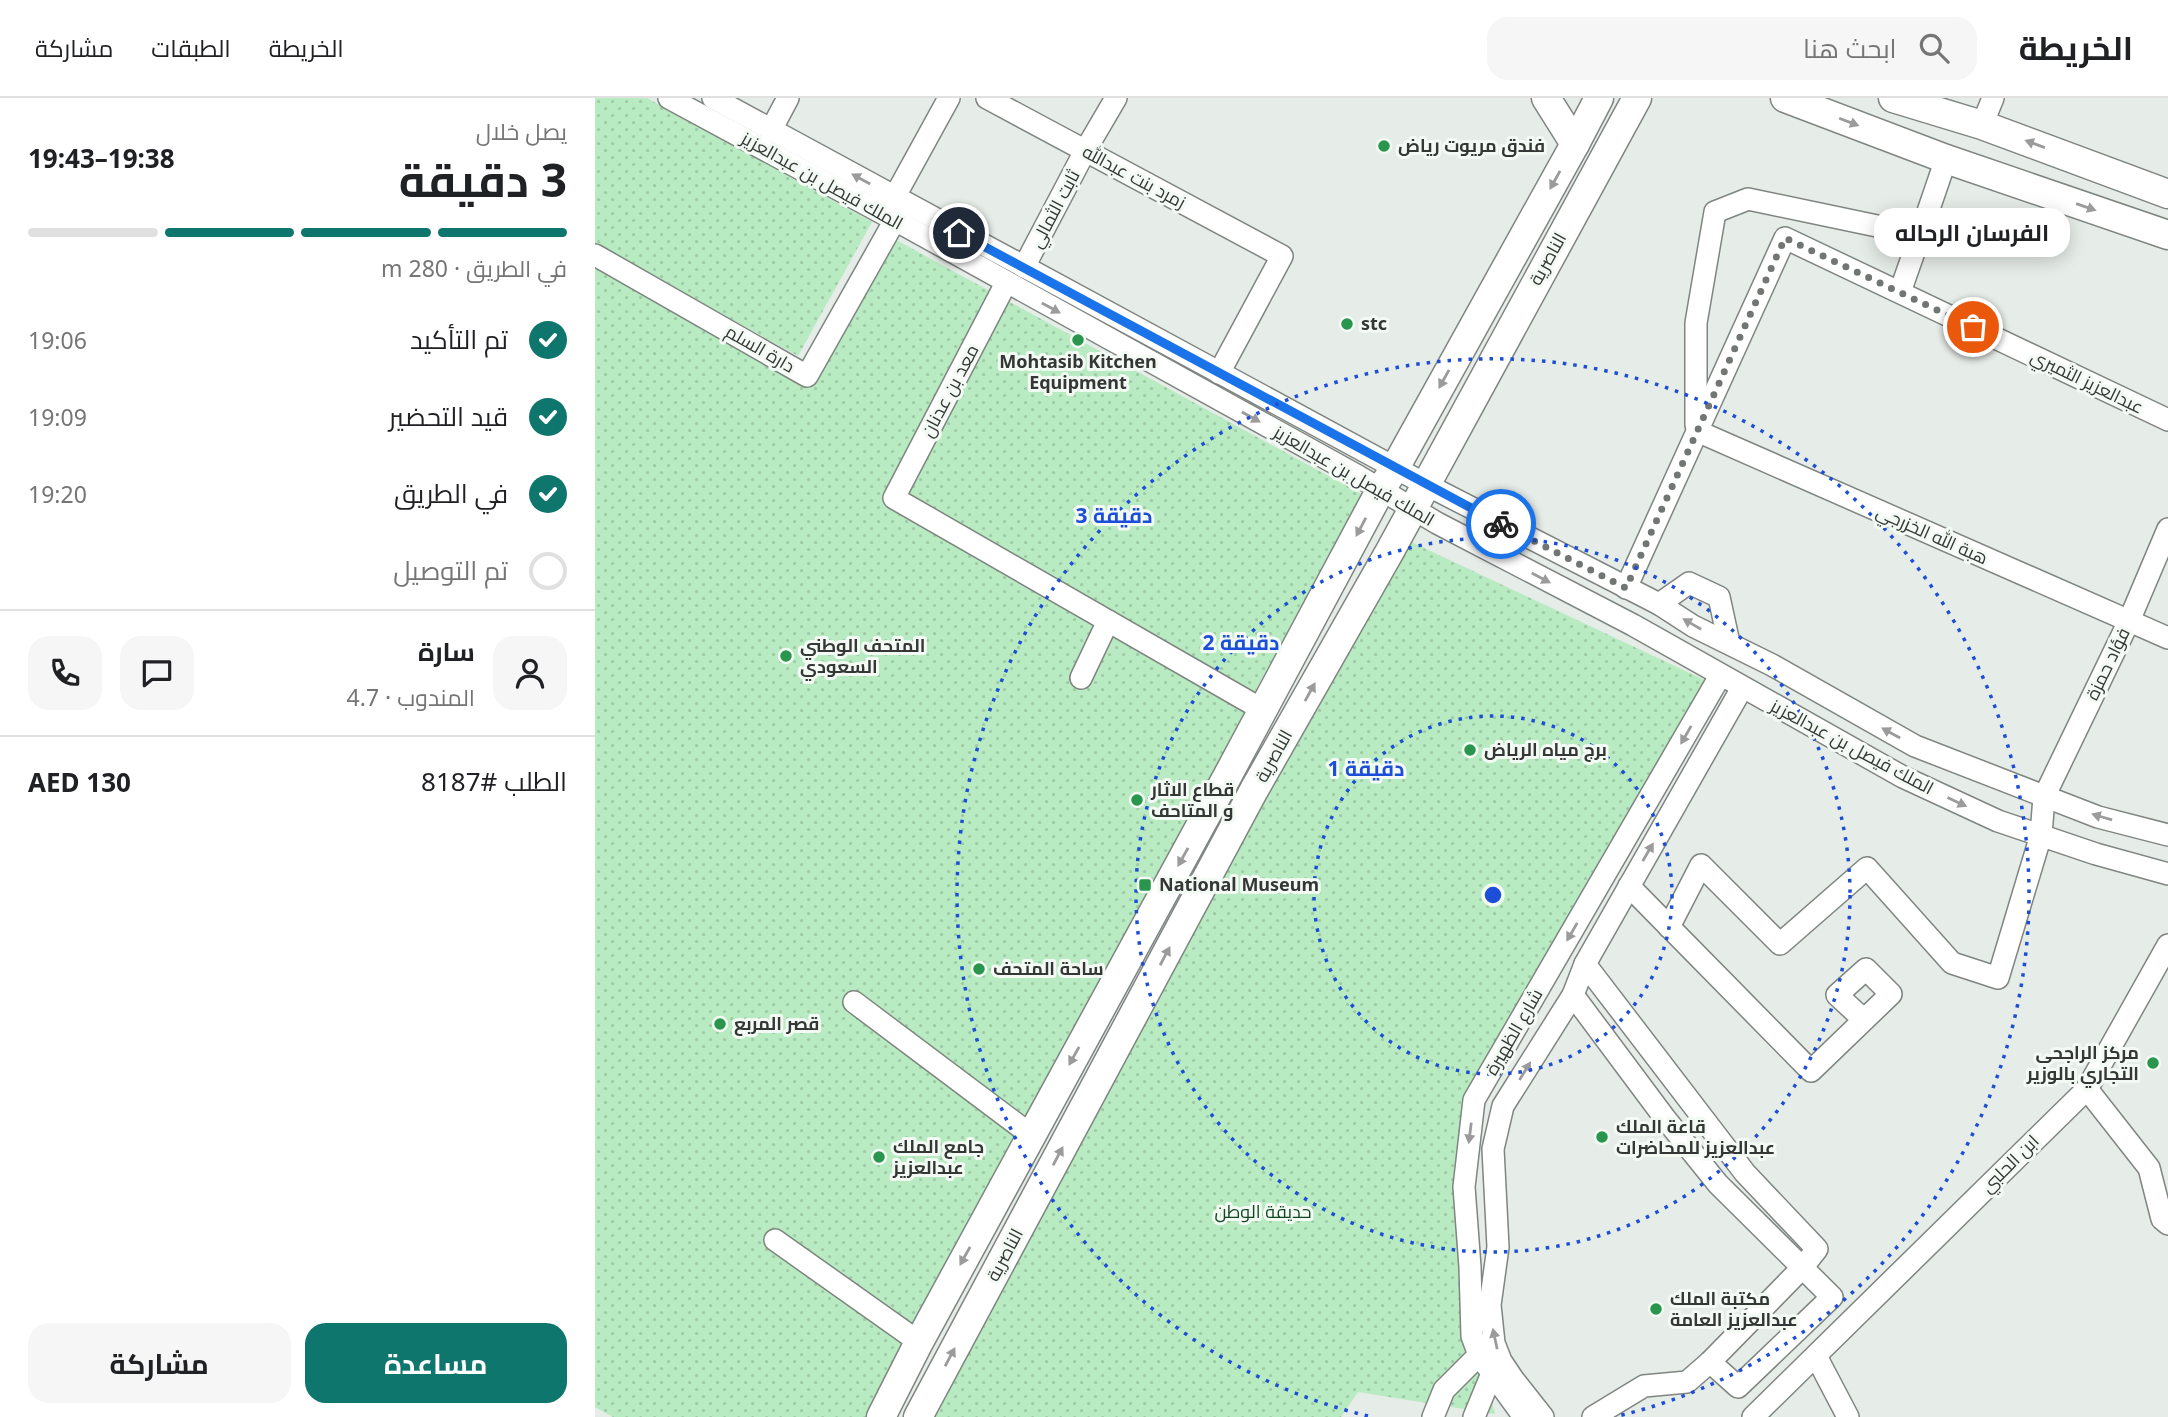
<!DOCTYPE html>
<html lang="ar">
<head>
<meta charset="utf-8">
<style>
  body { margin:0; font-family:"Noto Sans",Cairo,sans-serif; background:#f6f6f6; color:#202124; direction:rtl; height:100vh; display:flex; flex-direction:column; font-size:26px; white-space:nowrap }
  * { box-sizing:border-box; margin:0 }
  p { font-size:23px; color:#757577 }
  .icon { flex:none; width:38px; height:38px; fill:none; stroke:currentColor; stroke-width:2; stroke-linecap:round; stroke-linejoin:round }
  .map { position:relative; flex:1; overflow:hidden; direction:ltr }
  .side { display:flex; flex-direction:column; background:#fff; width:595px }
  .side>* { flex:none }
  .pin { position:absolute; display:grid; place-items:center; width:60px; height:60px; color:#fff; margin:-30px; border:4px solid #fff; border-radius:50%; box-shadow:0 2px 7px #0007 }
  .courier { position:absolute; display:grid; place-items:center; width:70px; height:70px; margin:-35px; border:5px solid #1a73e8; border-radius:50%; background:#fff; color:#222; box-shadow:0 2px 9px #0007 }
  .bubble { position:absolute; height:49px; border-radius:21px; background:#fff; box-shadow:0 4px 18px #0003; font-size:23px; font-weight:700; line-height:49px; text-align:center; direction:rtl }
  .headline em { font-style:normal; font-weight:700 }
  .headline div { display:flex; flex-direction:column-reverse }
  .headline { display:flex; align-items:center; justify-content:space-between; height:119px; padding:0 28px }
  h1 { font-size:46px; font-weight:700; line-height:52px }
  .bar { display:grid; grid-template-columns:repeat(4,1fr); gap:10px 7px; align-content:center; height:84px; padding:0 28px }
  .bar i { height:9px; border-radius:5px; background:#e0e0e0 }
  .bar .on { background:#0f766e }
  .bar p { grid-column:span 4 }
  .line { display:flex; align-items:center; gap:18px; padding:0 28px; border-top:2px solid #e0e0e0 }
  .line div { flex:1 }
  .round { display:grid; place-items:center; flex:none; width:74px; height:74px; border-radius:21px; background:#f6f6f6 }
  ol { padding:0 28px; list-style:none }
  li { display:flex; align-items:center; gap:21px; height:77px }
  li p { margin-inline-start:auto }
  li .icon { padding:7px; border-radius:50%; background:#0f766e; color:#fff; stroke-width:4 }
  li:last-child { color:#757577 }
  li i { width:38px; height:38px; border:4px solid #e0e0e0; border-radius:50% }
  .primary-button { display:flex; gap:14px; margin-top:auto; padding:14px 28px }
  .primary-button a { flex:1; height:80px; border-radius:21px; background:#0f766e; color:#fff; font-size:28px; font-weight:700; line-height:80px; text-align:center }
  .primary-button a+a { background:#f6f6f6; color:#202124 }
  header { display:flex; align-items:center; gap:42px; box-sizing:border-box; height:98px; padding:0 35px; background:#fff; border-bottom:2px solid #e0e0e0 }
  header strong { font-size:33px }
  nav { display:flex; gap:38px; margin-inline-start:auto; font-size:24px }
  .search { width:490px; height:63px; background:#f6f6f6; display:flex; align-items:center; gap:18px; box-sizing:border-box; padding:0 24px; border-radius:21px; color:#757577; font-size:26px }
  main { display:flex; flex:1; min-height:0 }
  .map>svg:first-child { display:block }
  .grass { fill:url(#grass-dots) }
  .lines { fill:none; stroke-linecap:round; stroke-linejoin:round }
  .minor-casing { stroke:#7f8580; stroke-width:24 }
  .major-casing { stroke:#7f8580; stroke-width:31 }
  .minor { stroke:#fff; stroke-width:21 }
  .major { stroke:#fff; stroke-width:28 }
  .oneway { fill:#9a9b9a }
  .done { stroke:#727673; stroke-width:7; stroke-dasharray:0 12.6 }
  .route { stroke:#1a73e8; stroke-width:9 }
  .ring { fill:none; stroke:#1d4ed8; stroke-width:3.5; stroke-dasharray:3.5 7 }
  .poi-dot { fill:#2a954d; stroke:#f3faf4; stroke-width:2.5 }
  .labels { text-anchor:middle; stroke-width:6; stroke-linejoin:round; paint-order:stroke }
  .poi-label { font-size:18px; font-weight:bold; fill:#343735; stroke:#f3faf4; text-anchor:start }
  .street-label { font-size:18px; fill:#343735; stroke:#f3faf4 }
  .park-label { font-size:18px; fill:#104722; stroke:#f3faf4 }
  .centre { fill:#1d4ed8; stroke:#f3faf4; stroke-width:3.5 }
  .ring-label { font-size:21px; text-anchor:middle; font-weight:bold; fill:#1d4ed8; stroke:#f3faf4; stroke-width:6; stroke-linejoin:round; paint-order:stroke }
</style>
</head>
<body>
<header>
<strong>الخريطة</strong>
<div class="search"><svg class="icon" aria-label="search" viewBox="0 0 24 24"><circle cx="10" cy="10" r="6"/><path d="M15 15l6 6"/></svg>ابحث هنا</div>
<nav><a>الخريطة</a><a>الطبقات</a><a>مشاركة</a></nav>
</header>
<main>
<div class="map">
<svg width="1573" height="1319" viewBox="0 0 1573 1319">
  <defs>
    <pattern id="grass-dots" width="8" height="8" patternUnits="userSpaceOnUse" patternTransform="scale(1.75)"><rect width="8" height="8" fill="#b8ebc1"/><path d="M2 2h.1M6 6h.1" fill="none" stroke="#9fcaa6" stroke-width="1.8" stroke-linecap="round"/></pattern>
  </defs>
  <rect width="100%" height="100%" fill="#e6ece7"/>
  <!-- grass -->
  <g class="grass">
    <path d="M0,0H52L277,124L203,258L0,146Z"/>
    <path d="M294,138L770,398L661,591L627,659L429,1022L272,1319H18L0,1309V163L206,279Z"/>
    <path d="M810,441L1118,586L881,1004L871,1091L879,1240L900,1316L763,1294L746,1319H326Z"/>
  </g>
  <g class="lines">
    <defs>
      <g id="minor">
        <path d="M74,0L300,122L763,378L842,425L1038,527L1308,679L1403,723L1501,756L1573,776"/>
        <path d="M118,0L830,386L1064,506L1098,528L1177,567L1320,648L1503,719L1573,737"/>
        <path d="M392,0L687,158L624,275"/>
        <path d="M1387,27L1398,0"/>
        <path d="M176,32L193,0"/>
        <path d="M299,100L354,0"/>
        <path d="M0,157L212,278L300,122"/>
        <path d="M429,169L490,53L521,0"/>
        <path d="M411,185L299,400L668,612"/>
        <path d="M1305,194L1325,137"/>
        <path d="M1101,327V225L1120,114L1153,101L1325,137L1351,61"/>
        <path d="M1102,333L1573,540"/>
        <path d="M1031,490L1190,140L1573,322"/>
        <path d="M1064,506L1094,485L1124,499L1134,545"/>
        <path d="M486,580L513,523"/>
        <path d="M1034,788L1216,973L1296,896L1271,871L1242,897L1269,922"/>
        <path d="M1074,829L1106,767L1185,846L1272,770L1357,865L1403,880L1446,737L1449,699L1534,523L1573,431"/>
        <path d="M990,866L1150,1075L1222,1151L1207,1170L1115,1264L1092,1284L1049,1288L998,1319"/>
        <path d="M978,897L1069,1019L1123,1086L1237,1199L1143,1289L1115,1264"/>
        <path d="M259,904L436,1037"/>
        <path d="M1492,991L1554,1070L1567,1121L1573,1126"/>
        <path d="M180,1142L324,1244"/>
        <path d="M1221,1258L1253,1319"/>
        <path d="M838,1319L849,1292L884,1257"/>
        <path d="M879,1319L898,1273"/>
        <path d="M929,1319L884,1257L877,1238L875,1169L869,1089L879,1002L1125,578"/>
        <path d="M948,1319L918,1281L906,1263L899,1245L895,1207L903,1149L898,1051L908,1008L978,897L990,866L1147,590"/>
        <path d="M1158,1319L1492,991L1573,847"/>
      </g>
      <g id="major">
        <path d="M951,0L980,46"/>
        <path d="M1190,0L1351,61L1573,137"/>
        <path d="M1298,0L1387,27L1573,96"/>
        <path d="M286,1319L324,1244L633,677L786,391L800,370L980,46L1004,0"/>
        <path d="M323,1319L659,692L795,453L1042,0"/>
      </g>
    </defs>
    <!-- minor casing -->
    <use href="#minor" class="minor-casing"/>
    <!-- major casing -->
    <use href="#major" class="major-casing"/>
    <!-- minor -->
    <use href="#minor" class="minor"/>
    <!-- major -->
    <use href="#major" class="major"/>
  </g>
  <!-- one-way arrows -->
  <defs><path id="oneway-solid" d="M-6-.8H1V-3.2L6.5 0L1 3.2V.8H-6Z" transform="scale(1.75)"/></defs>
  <g class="oneway">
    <use href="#oneway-solid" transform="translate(1254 24) rotate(21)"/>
    <use href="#oneway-solid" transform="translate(1440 46) rotate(-160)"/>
    <use href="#oneway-solid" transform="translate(266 81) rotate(-151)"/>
    <use href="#oneway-solid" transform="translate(960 82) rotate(119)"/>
    <use href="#oneway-solid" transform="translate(1491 109) rotate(19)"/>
    <use href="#oneway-solid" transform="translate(456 210) rotate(29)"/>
    <use href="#oneway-solid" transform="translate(849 281) rotate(119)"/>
    <use href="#oneway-solid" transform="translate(656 319) rotate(29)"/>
    <use href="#oneway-solid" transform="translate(766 429) rotate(118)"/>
    <use href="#oneway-solid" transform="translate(946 480) rotate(28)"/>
    <use href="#oneway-solid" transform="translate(1097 526) rotate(-150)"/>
    <use href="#oneway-solid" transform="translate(715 594) rotate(-61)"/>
    <use href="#oneway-solid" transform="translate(1296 635) rotate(-151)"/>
    <use href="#oneway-solid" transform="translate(1091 637) rotate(120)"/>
    <use href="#oneway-solid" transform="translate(1362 704) rotate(25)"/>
    <use href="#oneway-solid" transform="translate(1507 719) rotate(-164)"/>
    <use href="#oneway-solid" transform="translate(1053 754) rotate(-60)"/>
    <use href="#oneway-solid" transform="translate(588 759) rotate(119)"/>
    <use href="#oneway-solid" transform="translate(977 834) rotate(120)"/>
    <use href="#oneway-solid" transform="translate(570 858) rotate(-62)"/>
    <use href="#oneway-solid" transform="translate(479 958) rotate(119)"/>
    <use href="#oneway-solid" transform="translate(930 973) rotate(-58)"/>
    <use href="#oneway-solid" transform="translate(875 1035) rotate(97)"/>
    <use href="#oneway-solid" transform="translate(463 1058) rotate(-62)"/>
    <use href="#oneway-solid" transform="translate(370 1158) rotate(119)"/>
    <use href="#oneway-solid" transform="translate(900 1241) rotate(-102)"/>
    <use href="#oneway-solid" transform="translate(355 1259) rotate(-62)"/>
  </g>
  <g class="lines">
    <!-- done -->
    <path class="done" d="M906,426L1031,490L1190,140L1378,229"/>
    <!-- route -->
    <path class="route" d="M364,135L906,426"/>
  </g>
  <!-- distance rings -->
  <g class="ring">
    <circle cx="898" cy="797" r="179"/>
    <circle cx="898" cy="797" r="357"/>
    <path d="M773 1318A536 536 0 1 1 1023 1318"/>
  </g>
  <!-- markers -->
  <g class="poi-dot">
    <circle cx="789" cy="48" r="7"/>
    <circle cx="752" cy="226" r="7"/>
    <circle cx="483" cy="242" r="7"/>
    <circle cx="191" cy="558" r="7"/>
    <circle cx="875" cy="652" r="7"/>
    <circle cx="542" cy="702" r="7"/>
    <rect x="543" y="780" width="14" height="14" rx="3.5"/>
    <circle cx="384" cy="871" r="7"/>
    <circle cx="125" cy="926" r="7"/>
    <circle cx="1558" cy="965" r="7"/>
    <circle cx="1007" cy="1039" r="7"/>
    <circle cx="284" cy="1059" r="7"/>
    <circle cx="1061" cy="1211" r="7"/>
  </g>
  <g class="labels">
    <!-- poi labels -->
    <g class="poi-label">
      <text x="803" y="54">فندق مريوت رياض</text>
      <text x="766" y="232">stc</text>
      <text x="483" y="270" text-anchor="middle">Mohtasib Kitchen<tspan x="483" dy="21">Equipment</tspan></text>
      <text x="205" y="554">المتحف الوطني<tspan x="205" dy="21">السعودي</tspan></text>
      <text x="889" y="658">برج مياه الرياض</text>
      <text x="556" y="698">قطاع الاثار<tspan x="556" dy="21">و المتاحف</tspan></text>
      <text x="564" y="793">National Museum</text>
      <text x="398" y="877">ساحة المتحف</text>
      <text x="139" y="932">قصر المربع</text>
      <text x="1544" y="961" text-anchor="end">مركز الراجحي<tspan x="1544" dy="21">التجاري بالوزير</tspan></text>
      <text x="1021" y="1035">قاعة الملك<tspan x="1021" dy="21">عبدالعزيز للمحاضرات</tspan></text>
      <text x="298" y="1055">جامع الملك<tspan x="298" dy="21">عبدالعزيز</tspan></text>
      <text x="1075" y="1207">مكتبة الملك<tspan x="1075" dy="21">عبدالعزيز العامة</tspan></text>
    </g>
    <!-- street labels -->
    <g class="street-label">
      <text transform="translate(539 79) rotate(28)" y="6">زمرد بنت عبدالله</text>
      <text transform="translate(227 83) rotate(29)" y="6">الملك فيصل بن عبدالعزيز</text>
      <text transform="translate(460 111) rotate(-62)" y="6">ثابت الثمالي</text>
      <text transform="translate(953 161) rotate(-61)" y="6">الناصرية</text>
      <text transform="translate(165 251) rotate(30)" y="6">دارة السلم</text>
      <text transform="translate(1492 284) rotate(26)" y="6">عبدالعزيز الثميري</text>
      <text transform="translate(355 293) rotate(-62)" y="6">معد بن عدنان</text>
      <text transform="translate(759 378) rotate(30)" y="6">الملك فيصل بن عبدالعزيز</text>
      <text transform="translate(1337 437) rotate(24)" y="6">هبة الله الخزرجي</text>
      <text transform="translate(1513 566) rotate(-64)" y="6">فؤاد حمزة</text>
      <text transform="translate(1257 649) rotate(28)" y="6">الملك فيصل بن عبدالعزيز</text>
      <text transform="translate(679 658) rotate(-61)" y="6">الناصرية</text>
      <text transform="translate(919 934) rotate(-60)" y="6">شارع الظهيرة</text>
      <text transform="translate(1415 1066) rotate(-45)" y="6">ابن الحلبي</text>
      <text transform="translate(410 1157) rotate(-62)" y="6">الناصرية</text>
    </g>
    <!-- park labels -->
    <g class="park-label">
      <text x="668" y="1120">حديقة الوطن</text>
    </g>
  </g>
  <circle cx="898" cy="797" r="10" class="centre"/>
  <g class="ring-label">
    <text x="519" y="425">3 دقيقة</text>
    <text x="646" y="552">2 دقيقة</text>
    <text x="771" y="678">1 دقيقة</text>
  </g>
</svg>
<div class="pin" style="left:1378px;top:229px;background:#ea580c"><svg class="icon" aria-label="bag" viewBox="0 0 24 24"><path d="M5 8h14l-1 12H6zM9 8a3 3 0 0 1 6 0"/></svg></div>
<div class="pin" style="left:364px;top:135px;background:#1f2937"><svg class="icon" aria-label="home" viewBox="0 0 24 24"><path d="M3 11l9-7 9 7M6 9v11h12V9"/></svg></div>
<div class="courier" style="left:906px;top:426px"><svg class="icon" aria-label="bike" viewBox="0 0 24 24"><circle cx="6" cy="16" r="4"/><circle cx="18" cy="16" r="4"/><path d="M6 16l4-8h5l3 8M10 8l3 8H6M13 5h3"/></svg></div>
<div class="bubble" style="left:1279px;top:110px;width:196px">الفرسان الرحاله</div>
</div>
<section class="side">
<div class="headline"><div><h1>3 دقيقة</h1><p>يصل خلال</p></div><em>19:38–19:43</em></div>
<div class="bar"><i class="on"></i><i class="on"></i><i class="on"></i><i></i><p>في الطريق · 280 m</p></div>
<ol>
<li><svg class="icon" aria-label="check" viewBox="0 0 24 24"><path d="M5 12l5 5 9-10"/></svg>تم التأكيد<p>19:06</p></li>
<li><svg class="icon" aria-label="check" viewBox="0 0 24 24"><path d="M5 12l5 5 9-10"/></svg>قيد التحضير<p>19:09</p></li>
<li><svg class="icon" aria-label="check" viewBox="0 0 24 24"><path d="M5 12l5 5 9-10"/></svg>في الطريق<p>19:20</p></li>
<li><i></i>تم التوصيل</li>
</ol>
<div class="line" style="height:126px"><a class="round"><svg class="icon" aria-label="person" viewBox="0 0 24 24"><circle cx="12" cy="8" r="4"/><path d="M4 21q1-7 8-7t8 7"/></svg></a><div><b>سارة</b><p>المندوب · 4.7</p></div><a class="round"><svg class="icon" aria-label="chat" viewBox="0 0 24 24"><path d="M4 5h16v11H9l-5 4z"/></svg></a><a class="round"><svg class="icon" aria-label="phone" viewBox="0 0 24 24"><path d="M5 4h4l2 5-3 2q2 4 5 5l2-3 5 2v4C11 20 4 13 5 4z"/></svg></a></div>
<div class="line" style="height:91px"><div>الطلب #8187</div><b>AED 130</b></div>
<div class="primary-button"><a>مساعدة</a><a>مشاركة</a></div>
</section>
</main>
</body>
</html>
